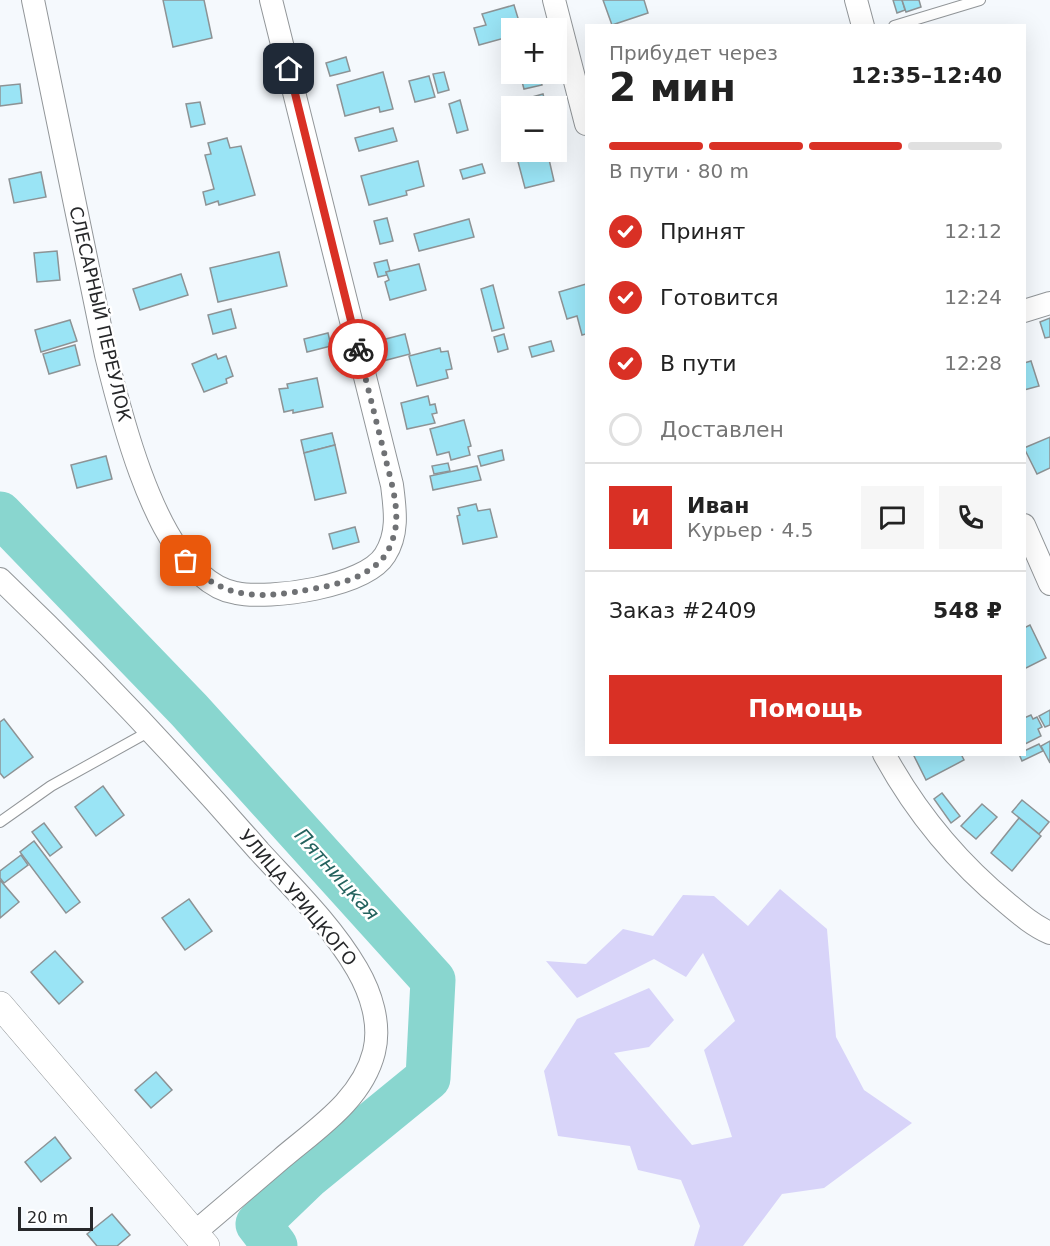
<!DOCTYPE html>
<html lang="ru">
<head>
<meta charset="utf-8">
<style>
  body { margin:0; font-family:"DejaVu Sans",sans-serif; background:#f6f6f6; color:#222; height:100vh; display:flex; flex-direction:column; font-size:22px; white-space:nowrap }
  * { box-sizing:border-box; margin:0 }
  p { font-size:20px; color:#767676 }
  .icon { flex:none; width:33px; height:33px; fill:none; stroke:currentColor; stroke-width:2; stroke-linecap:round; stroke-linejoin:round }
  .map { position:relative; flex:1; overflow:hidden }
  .panel { position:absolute; left:585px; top:24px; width:441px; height:732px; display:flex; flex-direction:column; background:#fff; border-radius:0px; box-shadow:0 6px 24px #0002 }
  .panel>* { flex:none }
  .buttons { position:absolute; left:501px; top:18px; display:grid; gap:12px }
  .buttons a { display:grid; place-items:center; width:66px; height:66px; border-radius:0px; background:#fff; box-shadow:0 6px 24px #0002; font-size:30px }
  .scale { position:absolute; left:18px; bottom:15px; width:75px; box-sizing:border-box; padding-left:6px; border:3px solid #27282a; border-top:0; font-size:16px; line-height:21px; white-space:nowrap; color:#27282a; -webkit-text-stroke:4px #fff; paint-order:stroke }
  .pin { position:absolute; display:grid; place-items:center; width:51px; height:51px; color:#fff; margin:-26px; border-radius:12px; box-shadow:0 3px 9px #0006 }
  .courier { position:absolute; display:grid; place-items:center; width:60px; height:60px; margin:-30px; border:4px solid #d93025; border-radius:50%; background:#fff; color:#222; box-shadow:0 2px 8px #0007 }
  .overview em { font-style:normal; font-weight:600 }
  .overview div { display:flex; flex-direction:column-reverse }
  .overview { display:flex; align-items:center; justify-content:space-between; height:102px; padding:0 24px }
  h1 { font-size:39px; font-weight:600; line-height:45px }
  .bar { display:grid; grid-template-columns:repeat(4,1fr); gap:9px 6px; align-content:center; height:72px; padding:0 24px }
  .bar i { height:8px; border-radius:4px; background:#e0e0e0 }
  .bar .selected { background:#d93025 }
  .bar p { grid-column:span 4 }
  .line { display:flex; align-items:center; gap:15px; padding:0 24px; border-top:2px solid #e0e0e0 }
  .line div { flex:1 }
  .round { display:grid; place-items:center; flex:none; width:63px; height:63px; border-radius:0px; background:#f6f6f6 }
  ol { padding:0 24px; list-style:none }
  li { display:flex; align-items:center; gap:18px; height:66px }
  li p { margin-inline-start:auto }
  li .icon { padding:6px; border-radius:50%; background:#d93025; color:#fff; stroke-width:4 }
  li:last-child { color:#767676 }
  li i { width:33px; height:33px; border:3px solid #e0e0e0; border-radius:50% }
  .action { display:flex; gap:12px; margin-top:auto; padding:12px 24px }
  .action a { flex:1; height:69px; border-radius:0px; background:#d93025; color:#fff; font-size:24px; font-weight:600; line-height:69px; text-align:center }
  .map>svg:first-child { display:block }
  .green { fill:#d8d4f9 }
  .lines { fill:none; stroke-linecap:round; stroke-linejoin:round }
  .river { stroke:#89d6cf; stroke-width:45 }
  .building { fill:#9ae4f5; stroke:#8d9395; stroke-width:1.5 }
  .service-casing { stroke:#929699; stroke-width:12 }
  .minor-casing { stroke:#929699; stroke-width:24 }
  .tertiary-casing { stroke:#929699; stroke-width:28 }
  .service { stroke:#fff; stroke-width:10 }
  .minor { stroke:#fff; stroke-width:22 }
  .tertiary { stroke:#fff; stroke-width:27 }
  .done { stroke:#6f7174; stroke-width:6; stroke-dasharray:0 10.8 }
  .route { stroke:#d93025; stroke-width:8 }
  .labels { text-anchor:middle; stroke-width:5; stroke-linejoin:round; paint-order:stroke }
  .street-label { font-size:18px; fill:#27282a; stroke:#fff }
  .water-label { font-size:20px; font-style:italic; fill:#23625e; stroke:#fff }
</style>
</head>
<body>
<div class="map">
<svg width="1050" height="1246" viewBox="0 0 1050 1246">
  <rect width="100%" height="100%" fill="#f5f9fd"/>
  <!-- green -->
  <path class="green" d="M780,889L827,929L836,1037L864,1090L912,1123L824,1188L782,1194L743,1246H694L700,1226L681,1180L638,1170L630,1146L558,1136L544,1071L577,1019L649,988L674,1020L649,1047L614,1053L692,1145L732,1137L704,1050L735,1021L703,953L686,977L654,959L577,998L546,961L586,964L623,929L653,936L683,895L714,896L748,926Z"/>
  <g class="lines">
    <!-- river -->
    <path class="river" d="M0,514L189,710L433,980L428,1078L308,1176L258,1224L275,1246"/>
  </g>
  <!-- building -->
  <g class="building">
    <path d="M163,0H204L212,38L173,47Z"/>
    <path d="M603,0H644L648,13L612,25Z"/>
    <path d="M893,0H902L905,10L897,13Z"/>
    <path d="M902,0H919L921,7L906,12Z"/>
    <path d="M514,5L521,28H512V36L479,45L474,28L486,25L482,14Z"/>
    <path d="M346,57L350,71L330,76L326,63Z"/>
    <path d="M383,72L393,109L380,112L379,107L345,116L337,85Z"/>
    <path d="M444,72L449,90L438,93L433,74Z"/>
    <path d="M520,74H539L542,85L524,89Z"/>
    <path d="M429,76L435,97L415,102L409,81Z"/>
    <path d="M20,84L22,103L0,106V86Z"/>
    <path d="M543,94L546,106H515L514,102Z"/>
    <path d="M460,100L468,130L457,133L449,104Z"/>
    <path d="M200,102L205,124L191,127L186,104Z"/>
    <path d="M393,128L397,141L359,151L355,138Z"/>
    <path d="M227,138L230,148L241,146L255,195L219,205L218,201L206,205L203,192L214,189L205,155L211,154L208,143Z"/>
    <path d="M527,152H538L540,157L548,155L554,181L525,188L516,154Z"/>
    <path d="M418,161L424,186L406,191L407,195L369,205L361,176Z"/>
    <path d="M482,164L485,173L463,179L460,170Z"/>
    <path d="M41,172L46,197L14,203L9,179Z"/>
    <path d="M387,218L393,241L380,244L374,221Z"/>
    <path d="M469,219L474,237L419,251L414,234Z"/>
    <path d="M57,251L60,280L37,282L34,253Z"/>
    <path d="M279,252L287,286L218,302L210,268Z"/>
    <path d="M387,260L390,271L386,272L387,275L378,277L374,263Z"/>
    <path d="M419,264L426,290L390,300L385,282L389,280L386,272Z"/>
    <path d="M181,274L188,295L140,310L133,289Z"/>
    <path d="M586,284V334L582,335L577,316L567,319L559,292Z"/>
    <path d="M493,285L504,328L492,331L481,289Z"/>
    <path d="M231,309L236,328L213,334L208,315Z"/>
    <path d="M1050,318V337L1045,338L1040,322Z"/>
    <path d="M70,320L77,341L41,352L35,330Z"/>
    <path d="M328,333L331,346L307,352L304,339Z"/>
    <path d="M405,334L410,354L379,362L374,342Z"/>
    <path d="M504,334L508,349L498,352L494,337Z"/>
    <path d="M551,341L554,351L532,357L529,347Z"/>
    <path d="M75,345L80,365L49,374L43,354Z"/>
    <path d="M440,348L441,352L448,351L452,369L446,370L448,378L417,386L409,356Z"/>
    <path d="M216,354L218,359L226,356L233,376L226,379L227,383L204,392L192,364Z"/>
    <path d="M1031,361L1039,386L1024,390V363Z"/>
    <path d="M317,378L323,407L293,413V410L284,412L279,389L288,388L287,384Z"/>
    <path d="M428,396L430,405L435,404L437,413L432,414L435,423L407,429L401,403Z"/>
    <path d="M464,420L471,446L468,447L470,455L451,460L449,452L437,455L430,429Z"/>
    <path d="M332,433L335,445L304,453L301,440Z"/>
    <path d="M1050,437V468L1037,474L1024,448Z"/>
    <path d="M335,445L346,493L315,500L304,453Z"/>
    <path d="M502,450L504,460L481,466L478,456Z"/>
    <path d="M106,456L112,479L77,488L71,465Z"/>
    <path d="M448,463L450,471L434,474L432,466Z"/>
    <path d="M477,466L481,480L433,490L430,476Z"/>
    <path d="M476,504L478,511L490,509L497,537L463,544L457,516L460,515L458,508Z"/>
    <path d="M355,527L359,542L333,549L329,534Z"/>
    <path d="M1030,625L1046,658L1024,669V628Z"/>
    <path d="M1050,710V725L1045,727L1039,716Z"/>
    <path d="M1031,715L1033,719L1037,717L1042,727L1038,729L1041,736L1025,744L1024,718Z"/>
    <path d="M4,719L33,757L4,778L0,773V722Z"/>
    <path d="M1050,741V763L1041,746Z"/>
    <path d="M1039,744L1043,751L1022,761L1019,754H1024V751Z"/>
    <path d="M913,754H961L964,760L926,780Z"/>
    <path d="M103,786L124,815L96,836L75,807Z"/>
    <path d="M942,793L960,816L951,823L934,799Z"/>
    <path d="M1022,800L1049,822L1039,834L1012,812Z"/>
    <path d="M982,804L997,817L976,839L961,826Z"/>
    <path d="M1019,818L1041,836L1012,871L991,853Z"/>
    <path d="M44,823L62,847L50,856L32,832Z"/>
    <path d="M34,841L80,902L66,913L20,852Z"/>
    <path d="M21,855L28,865L4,883L0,878V871Z"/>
    <path d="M0,880L19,902L0,918Z"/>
    <path d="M189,899L212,931L185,950L162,918Z"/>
    <path d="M55,951L83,982L59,1004L31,972Z"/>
    <path d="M156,1072L172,1090L151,1108L135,1090Z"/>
    <path d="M55,1137L71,1158L41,1182L25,1162Z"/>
    <path d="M112,1214L130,1235L117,1246H97L87,1234Z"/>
  </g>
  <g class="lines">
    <defs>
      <g id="service">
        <path d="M894,26L980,0"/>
        <path d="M0,822L51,786L150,731"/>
      </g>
      <g id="minor">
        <path d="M33,0L106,355C121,416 151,534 200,574C210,583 223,591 236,593C270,600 365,587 385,555C399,533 395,509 392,485L271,0"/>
        <path d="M554,0L586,124"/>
        <path d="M856,0L863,26"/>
        <path d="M1024,311L1050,303"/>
        <path d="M1024,525L1050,584"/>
        <path d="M0,579C90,665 177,757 259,851C293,888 332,926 357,969C371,993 381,1024 374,1052C362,1100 316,1129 281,1159C252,1184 223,1208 194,1233"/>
        <path d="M884,754C915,811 958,863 1008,904C1021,915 1034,926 1050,933"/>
      </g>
      <path id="tertiary" d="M0,1005L206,1246"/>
    </defs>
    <!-- service casing -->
    <use href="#service" class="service-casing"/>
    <!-- minor casing -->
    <use href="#minor" class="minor-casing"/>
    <!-- tertiary casing -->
    <use href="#tertiary" class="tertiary-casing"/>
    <!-- service -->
    <use href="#service" class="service"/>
    <!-- minor -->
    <use href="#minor" class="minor"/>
    <!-- tertiary -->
    <use href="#tertiary" class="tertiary"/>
  </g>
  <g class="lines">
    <!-- done -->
    <path class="done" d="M186,561C220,595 248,599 295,592C324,587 363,582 383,558C390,550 395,535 396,524C398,500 389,475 384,452C375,417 367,383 358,349"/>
    <!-- route -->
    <path class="route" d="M289,69L358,349"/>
  </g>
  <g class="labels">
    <!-- street labels -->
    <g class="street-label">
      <text transform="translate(100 314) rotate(77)" y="6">СЛЕСАРНЫЙ ПЕРЕУЛОК</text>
      <text transform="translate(298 898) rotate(50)" y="6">УЛИЦА УРИЦКОГО</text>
    </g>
    <!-- water labels -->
    <g class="water-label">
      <text transform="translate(337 874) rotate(48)" y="7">Пятницкая</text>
    </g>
  </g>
</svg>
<div class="buttons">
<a>+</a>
<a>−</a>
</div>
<div class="scale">20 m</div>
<div class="pin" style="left:186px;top:561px;background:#ea580c"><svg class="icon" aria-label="bag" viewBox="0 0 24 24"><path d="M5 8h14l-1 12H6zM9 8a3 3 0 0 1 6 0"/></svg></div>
<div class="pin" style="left:289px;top:69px;background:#1f2937"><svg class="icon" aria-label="home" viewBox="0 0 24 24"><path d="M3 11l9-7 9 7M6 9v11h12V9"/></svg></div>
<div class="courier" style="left:358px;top:349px"><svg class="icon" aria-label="bike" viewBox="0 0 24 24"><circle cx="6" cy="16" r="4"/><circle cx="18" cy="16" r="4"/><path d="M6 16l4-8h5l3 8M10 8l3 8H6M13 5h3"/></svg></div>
<section class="panel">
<div class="overview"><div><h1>2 мин</h1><p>Прибудет через</p></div><em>12:35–12:40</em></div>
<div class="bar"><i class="selected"></i><i class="selected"></i><i class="selected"></i><i></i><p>В пути · 80 m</p></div>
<ol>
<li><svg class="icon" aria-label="check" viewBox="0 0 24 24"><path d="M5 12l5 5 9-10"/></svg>Принят<p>12:12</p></li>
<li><svg class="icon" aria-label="check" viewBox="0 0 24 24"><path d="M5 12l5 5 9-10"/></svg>Готовится<p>12:24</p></li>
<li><svg class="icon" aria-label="check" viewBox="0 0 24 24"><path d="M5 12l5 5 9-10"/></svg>В пути<p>12:28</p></li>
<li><i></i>Доставлен</li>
</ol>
<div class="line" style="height:108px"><b class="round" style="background:#d93025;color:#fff">И</b><div><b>Иван</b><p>Курьер · 4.5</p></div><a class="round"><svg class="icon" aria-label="chat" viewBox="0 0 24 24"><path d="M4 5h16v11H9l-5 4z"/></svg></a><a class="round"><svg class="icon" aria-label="phone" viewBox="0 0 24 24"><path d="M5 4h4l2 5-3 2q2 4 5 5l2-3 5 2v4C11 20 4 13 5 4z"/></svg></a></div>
<div class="line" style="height:78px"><div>Заказ #2409</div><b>548 ₽</b></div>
<div class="action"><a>Помощь</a></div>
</section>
</div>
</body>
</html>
